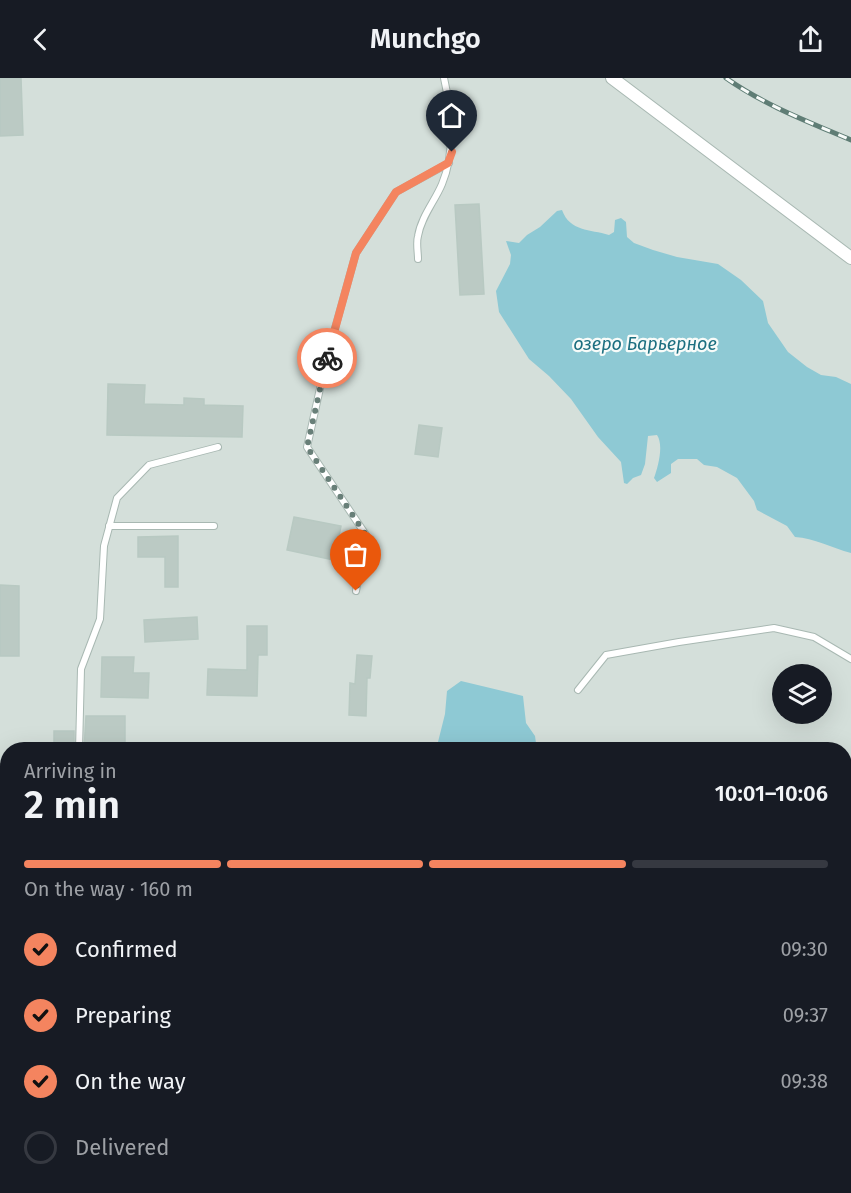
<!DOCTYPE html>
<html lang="en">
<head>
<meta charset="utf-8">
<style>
  body { margin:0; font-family:"Fira Sans",sans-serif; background:#20242c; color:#f1f3f6; height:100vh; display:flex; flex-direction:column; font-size:22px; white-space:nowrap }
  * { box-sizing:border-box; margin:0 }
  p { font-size:20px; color:#9ea1a6 }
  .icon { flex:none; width:33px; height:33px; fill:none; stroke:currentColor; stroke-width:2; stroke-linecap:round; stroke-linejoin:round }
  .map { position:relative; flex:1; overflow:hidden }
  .details { position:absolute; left:0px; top:664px; width:852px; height:452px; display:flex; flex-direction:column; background:#171b24; border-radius:24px 24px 0 0; box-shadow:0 6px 24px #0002 }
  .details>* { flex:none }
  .buttons { position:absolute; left:772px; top:586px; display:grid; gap:12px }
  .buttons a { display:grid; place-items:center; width:60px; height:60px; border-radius:50%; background:#171b24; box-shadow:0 6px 24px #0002; font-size:30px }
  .pin { position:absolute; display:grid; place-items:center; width:51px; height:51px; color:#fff; margin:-62px -26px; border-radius:50% 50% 50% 0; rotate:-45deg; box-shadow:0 0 6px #0007 }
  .pin .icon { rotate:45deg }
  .courier { position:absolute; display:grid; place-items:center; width:60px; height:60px; margin:-30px; border:4px solid #f4845f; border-radius:50%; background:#fff; color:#222; box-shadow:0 2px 8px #0007 }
  .headline em { font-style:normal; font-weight:600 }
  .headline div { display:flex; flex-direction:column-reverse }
  .headline { display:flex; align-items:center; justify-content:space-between; height:102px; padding:0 24px }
  h1 { font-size:39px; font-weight:600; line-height:45px }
  .bar { display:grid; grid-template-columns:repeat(4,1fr); gap:9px 6px; align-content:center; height:72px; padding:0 24px }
  .bar i { height:8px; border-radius:4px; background:#363941 }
  .bar .current { background:#f4845f }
  .bar p { grid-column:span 4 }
  ol { padding:0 24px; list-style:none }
  li { display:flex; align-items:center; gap:18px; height:66px }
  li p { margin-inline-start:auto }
  li .icon { padding:6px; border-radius:50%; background:#f4845f; color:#111; stroke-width:4 }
  li:last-child { color:#9ea1a6 }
  li i { width:33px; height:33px; border:3px solid #363941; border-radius:50% }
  header { display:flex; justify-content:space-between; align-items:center; height:78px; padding:0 24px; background:#171b24; font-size:27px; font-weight:600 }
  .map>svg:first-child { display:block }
  .built { fill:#d4dfda; fill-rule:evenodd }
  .water { fill:#8ec9d4 }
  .building { fill:#bbcac4; stroke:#b8c9c2; stroke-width:1.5 }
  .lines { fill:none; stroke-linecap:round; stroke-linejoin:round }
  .lane-casing { stroke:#a8b8b2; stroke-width:8 }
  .street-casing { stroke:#a8b8b2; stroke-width:14 }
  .lane { stroke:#fff; stroke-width:6 }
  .street { stroke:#fff; stroke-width:12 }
  .rail-casing { stroke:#5f7d75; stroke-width:5 }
  .rail { stroke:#f7fbf9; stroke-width:3; stroke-dasharray:9; stroke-linecap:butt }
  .done { stroke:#687f78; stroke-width:6; stroke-dasharray:0 10.8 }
  .route { stroke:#f4845f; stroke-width:8 }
  .labels { text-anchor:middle; stroke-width:4.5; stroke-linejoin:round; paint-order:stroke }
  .water-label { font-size:18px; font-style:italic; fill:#1c6f80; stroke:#f7fbf9 }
</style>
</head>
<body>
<header><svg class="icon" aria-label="back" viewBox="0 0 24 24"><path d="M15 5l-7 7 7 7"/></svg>Munchgo<svg class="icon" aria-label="share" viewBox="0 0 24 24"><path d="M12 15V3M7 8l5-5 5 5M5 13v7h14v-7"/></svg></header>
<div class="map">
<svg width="851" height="1115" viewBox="0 0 851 1115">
  <rect width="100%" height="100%" fill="#e6efeb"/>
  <!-- built -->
  <path class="built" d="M0,0H851V1115H0ZM783,597H822V636H783ZM8,672H844V1108H8Z"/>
  <!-- water -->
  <g class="water">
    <path d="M562,132C570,154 590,151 609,157L614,154L615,142L621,140L626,144L627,159L634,165L653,172L677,179L718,186L741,202L763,223L768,245L788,274L807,289L821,297L836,299L851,306V475C832,470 814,460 795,459L787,448L757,432L754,423L737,400L717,389L704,387L697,381H678L671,386V395L657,404L654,400C658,389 664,367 657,357L648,358L645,386L641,397L633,400L627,406L624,405L621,384L598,359L571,321L549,298L529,281L499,234L496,213L510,186L511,177L506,163L519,165L527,157L540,149L557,133Z"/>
    <path d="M461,603L523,618L526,645L535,658L537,672H436L445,636L447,613Z"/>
  </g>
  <!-- building -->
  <g class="building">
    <path d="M0,0H21L23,57L0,58Z"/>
    <path d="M479,126L484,216L460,217L455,127Z"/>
    <path d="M108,306L145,307L144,326L184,327V320L204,321V327L243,328L242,359L107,357Z"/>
    <path d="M419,347L442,350L438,379L415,376Z"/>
    <path d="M294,439L341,448L334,482L287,472Z"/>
    <path d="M178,458V509H165V479H138V459Z"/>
    <path d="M0,507L19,508V578H0Z"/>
    <path d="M197,539L198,561L145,564L144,542Z"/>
    <path d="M247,548H267V577H258L257,618L207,617L208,591L247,592Z"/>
    <path d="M357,577L372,578L370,600H367L366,638L349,637L350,605L355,606Z"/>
    <path d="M102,579H134L133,595H149L148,620L101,619Z"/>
    <path d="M86,638H125V672H84Z"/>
    <rect x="54" y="653" width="20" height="19"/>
  </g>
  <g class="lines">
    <defs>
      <g id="lane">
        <path d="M418,181C418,174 416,165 418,158C421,139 435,123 442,106C456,73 452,35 444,0"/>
        <path d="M109,448H214"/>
        <path d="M356,513L366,457L307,369L327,279L356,175L396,114L449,85"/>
        <path d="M578,612L606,577L679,564L774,550L814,559L851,581"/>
        <path d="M79,672L81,591L100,541L104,468L117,420L149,387L218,369"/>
      </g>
      <g id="street">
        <path d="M612,0L851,180"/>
        <path d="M0,816L8,815"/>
      </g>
    </defs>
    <!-- lane casing -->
    <use href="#lane" class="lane-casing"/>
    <!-- street casing -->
    <use href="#street" class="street-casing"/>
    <!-- lane -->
    <use href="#lane" class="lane"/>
    <!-- street -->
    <use href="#street" class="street"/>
    <defs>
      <g id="rail">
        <path d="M726,0C764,27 809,44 851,62"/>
        <path d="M0,886L8,896"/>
        <path d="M0,932L8,938"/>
        <path d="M173,1108L178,1115"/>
        <path d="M616,1115L621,1108"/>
      </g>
    </defs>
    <!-- rail casing -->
    <use href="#rail" class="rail-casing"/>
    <!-- rail -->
    <use href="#rail" class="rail"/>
  </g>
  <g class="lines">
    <!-- done -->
    <path class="done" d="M327,280L307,369L366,457L356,513"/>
    <!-- route -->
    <path class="route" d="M327,280L356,175L396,114L448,85L452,74"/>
  </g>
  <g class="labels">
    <!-- water labels -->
    <g class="water-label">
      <text x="645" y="272">озеро Барьерное</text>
    </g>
  </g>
</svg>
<div class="buttons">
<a><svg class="icon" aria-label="layers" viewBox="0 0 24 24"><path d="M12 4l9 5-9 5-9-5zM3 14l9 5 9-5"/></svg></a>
</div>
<div class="pin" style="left:356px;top:513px;background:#ea580c"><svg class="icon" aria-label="bag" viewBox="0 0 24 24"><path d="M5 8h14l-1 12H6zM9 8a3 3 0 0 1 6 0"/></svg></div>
<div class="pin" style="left:452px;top:74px;background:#1f2937"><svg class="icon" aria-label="home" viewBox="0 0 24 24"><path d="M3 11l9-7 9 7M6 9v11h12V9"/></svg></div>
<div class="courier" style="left:327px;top:280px"><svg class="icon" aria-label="bike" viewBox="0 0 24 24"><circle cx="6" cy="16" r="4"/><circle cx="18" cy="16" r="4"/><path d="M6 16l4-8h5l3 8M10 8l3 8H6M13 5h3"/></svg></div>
<section class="details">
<div class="headline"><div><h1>2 min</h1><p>Arriving in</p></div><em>10:01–10:06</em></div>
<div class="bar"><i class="current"></i><i class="current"></i><i class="current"></i><i></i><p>On the way · 160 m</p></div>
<ol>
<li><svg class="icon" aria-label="check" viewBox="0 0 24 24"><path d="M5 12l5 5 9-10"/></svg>Confirmed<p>09:30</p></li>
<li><svg class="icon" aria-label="check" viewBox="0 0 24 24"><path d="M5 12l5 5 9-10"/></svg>Preparing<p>09:37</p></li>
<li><svg class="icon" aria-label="check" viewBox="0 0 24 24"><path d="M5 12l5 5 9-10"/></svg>On the way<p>09:38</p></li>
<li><i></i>Delivered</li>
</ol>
</section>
</div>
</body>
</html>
